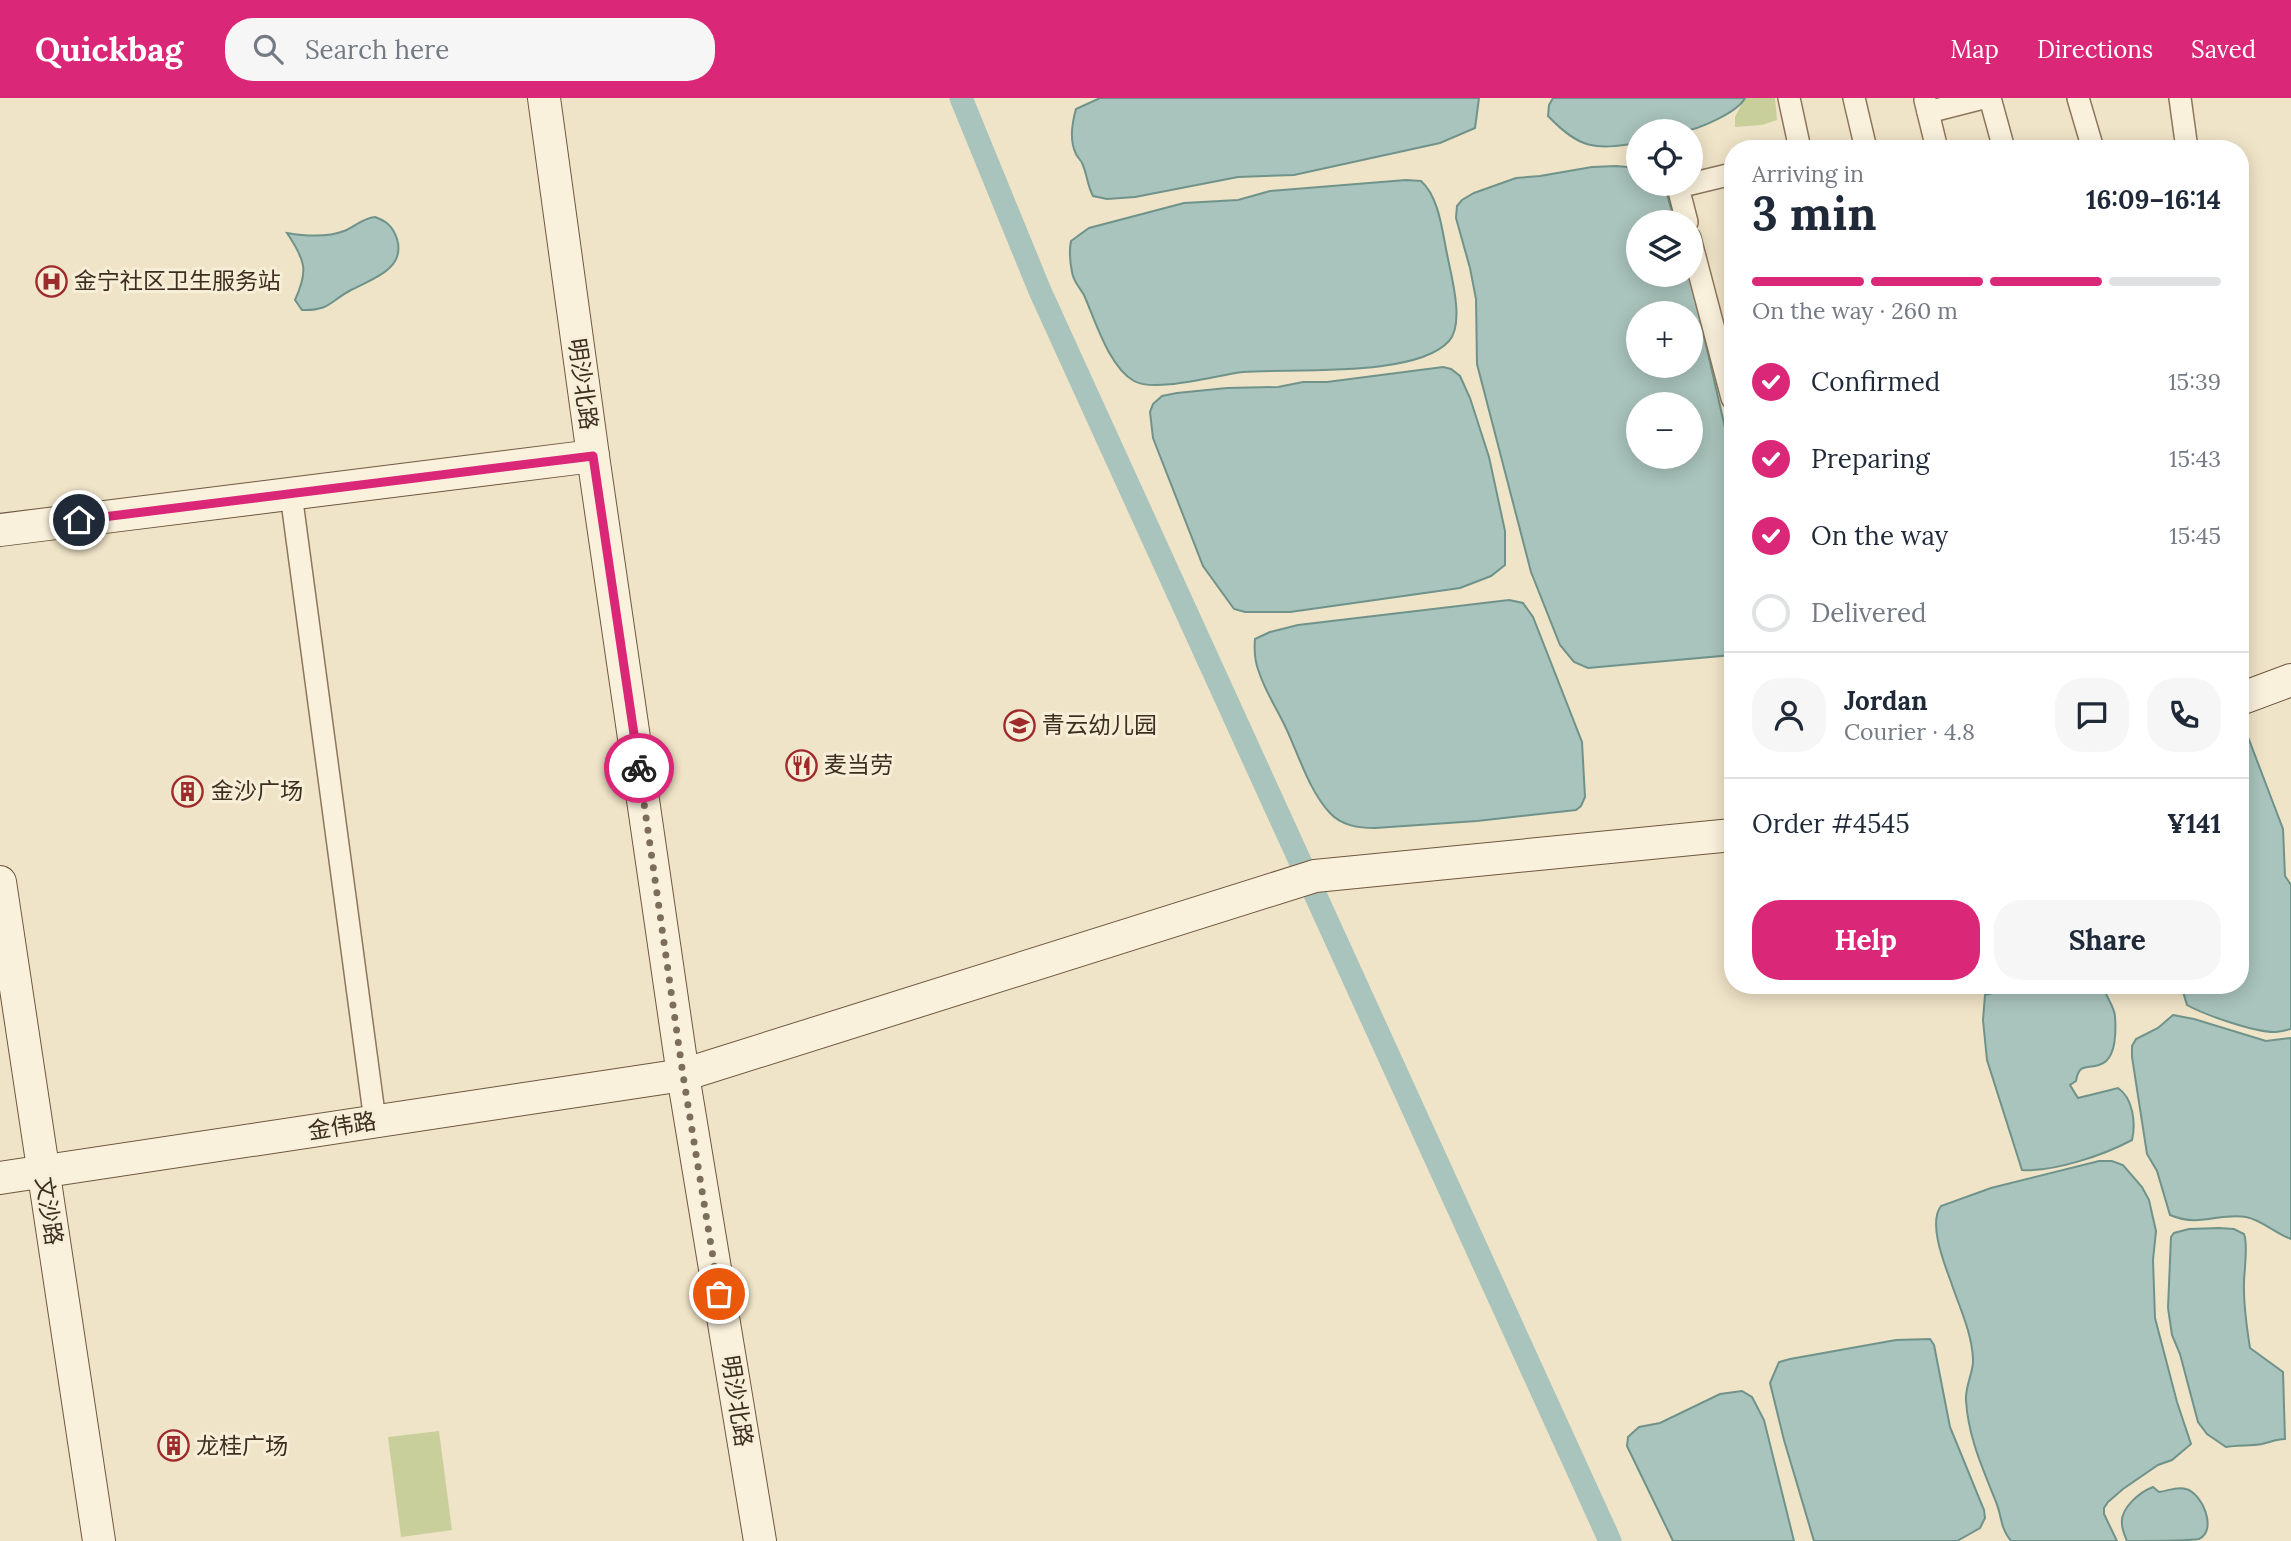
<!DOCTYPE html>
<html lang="en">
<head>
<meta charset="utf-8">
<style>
  body { margin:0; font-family:Lora,"Noto Sans SC",serif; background:#f6f6f7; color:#1f2937; height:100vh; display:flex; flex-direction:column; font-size:26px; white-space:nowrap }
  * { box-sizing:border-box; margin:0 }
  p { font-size:23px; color:#747a83 }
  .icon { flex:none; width:38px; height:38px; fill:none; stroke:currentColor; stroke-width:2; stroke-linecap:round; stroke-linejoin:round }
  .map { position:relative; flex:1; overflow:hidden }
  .drawer { position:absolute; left:1724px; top:42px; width:525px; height:854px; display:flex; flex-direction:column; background:#fff; border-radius:28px; box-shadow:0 4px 18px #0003 }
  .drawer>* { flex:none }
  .controls { position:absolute; left:1626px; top:21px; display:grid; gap:14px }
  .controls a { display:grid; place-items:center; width:77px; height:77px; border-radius:50%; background:#fff; box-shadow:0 4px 18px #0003; font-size:35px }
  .pin { position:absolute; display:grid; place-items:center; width:60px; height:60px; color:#fff; margin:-30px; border:4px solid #fff; border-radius:50%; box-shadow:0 2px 7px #0007 }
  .courier { position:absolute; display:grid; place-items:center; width:70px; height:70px; margin:-35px; border:5px solid #db2777; border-radius:50%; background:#fff; color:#222; box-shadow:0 2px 9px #0007 }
  .summary em { font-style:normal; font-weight:700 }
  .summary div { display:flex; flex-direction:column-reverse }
  .summary { display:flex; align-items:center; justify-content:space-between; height:119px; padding:0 28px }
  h1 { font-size:46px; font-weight:700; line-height:52px }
  .bar { display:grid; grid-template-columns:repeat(4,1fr); gap:10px 7px; align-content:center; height:84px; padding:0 28px }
  .bar i { height:9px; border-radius:5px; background:#e0e1e3 }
  .bar .selected { background:#db2777 }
  .bar p { grid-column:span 4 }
  .line { display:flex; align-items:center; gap:18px; padding:0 28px; border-top:2px solid #e0e1e3 }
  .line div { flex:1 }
  .round { display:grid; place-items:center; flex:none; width:74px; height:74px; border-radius:28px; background:#f6f6f7 }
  ol { padding:0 28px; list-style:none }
  li { display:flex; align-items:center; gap:21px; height:77px }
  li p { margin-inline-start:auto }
  li .icon { padding:7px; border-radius:50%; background:#db2777; color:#fff; stroke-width:4 }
  li:last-child { color:#747a83 }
  li i { width:38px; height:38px; border:4px solid #e0e1e3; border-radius:50% }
  .action { display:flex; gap:14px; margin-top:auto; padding:14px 28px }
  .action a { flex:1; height:80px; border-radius:28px; background:#db2777; color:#fff; font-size:28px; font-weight:700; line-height:80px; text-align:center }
  .action a+a { background:#f6f6f7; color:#1f2937 }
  header { display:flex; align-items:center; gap:42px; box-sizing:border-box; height:98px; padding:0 35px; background:#db2777; color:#fff }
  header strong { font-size:33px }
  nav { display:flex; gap:38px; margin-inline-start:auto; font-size:24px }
  .search { width:490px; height:63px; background:#f6f6f7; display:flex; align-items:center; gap:18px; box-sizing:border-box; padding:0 24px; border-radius:28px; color:#747a83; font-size:26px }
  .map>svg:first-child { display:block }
  .green { fill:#c9cf9b }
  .water { fill:#a9c4bc; stroke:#6f938a; stroke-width:2; fill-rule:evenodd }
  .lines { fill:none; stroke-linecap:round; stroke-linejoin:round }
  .canal { stroke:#a9c4bc; stroke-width:23 }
  .street-casing { stroke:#8d765c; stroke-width:24 }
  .secondary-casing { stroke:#6f573f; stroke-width:34 }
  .street { stroke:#faf1dc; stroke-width:21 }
  .secondary { stroke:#faf1dc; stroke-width:32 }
  .done { stroke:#7c6e5b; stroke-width:7; stroke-dasharray:0 12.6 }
  .route { stroke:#db2777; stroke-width:9 }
  .labels { text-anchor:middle; stroke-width:6; stroke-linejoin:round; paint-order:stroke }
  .poi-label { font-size:23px; fill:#3d2e20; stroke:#f7eed8; text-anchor:start }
  .street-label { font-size:23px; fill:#3d2e20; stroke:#f7eed8 }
</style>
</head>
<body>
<header>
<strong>Quickbag</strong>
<div class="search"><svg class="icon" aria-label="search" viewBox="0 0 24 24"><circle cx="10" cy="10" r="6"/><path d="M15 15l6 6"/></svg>Search here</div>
<nav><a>Map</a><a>Directions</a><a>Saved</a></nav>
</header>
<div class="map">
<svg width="2291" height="1443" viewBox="0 0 2291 1443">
  <rect width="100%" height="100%" fill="#f0e4c8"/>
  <!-- green -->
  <g class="green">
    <path d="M1745,0H1775L1777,22L1762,27L1735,29V19Z"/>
    <path d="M439,1333L452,1432L401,1439L388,1339Z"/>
  </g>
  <!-- water -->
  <g class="water">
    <path d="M1100,0H1479L1475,30L1440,45L1294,77L1238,79L1135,99L1107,101L1093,98C1087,87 1087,75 1082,65C1082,64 1076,57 1076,56C1069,42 1072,25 1076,11Z"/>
    <path d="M1553,0H1745C1738,14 1698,32 1683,33C1668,35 1653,33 1638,33V45C1594,52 1580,51 1548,18L1549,7Z"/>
    <path d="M1616,68L1638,70V86H1664L1675,124H1638V177H1690L1732,360V557L1588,570L1574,564L1560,547L1531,474L1477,266L1476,201L1470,170L1456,120L1457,108L1462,102L1474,95L1516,80L1540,78L1592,69ZM1638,215H1690V268H1638ZM1638,306H1690V359H1638Z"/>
    <path d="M1406,82L1421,83C1439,99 1442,132 1447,156C1451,177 1465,225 1449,243C1416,280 1291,270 1243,274C1217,277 1155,295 1134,283C1109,269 1095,222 1084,197C1080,190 1073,183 1072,174C1070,164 1069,153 1071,143L1089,130L1184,105L1238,102L1270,93Z"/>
    <path d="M375,119C386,123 393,128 397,141C406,171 372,181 351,192C330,203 330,213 302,212L295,202C309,172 305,162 287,135C305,138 326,140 344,133C354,129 363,120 375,119Z"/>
    <path d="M1443,269L1451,271L1460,278L1470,300L1489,359L1505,433V467L1491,478L1460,490L1290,514H1245L1234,511L1203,468L1153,340L1150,314L1153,306L1162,298L1177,295L1227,290L1278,289L1303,284H1327Z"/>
    <path d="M1509,502L1523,505L1533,519L1582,644L1585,699L1581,708L1576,712L1477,723L1375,730C1359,730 1342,728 1330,715C1309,693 1298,655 1285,628C1276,609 1265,593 1259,574C1255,564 1254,552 1255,541L1270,534L1298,527Z"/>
    <path d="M2248,639L2283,731L2285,778L2291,787V931C2286,932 2279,934 2274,934C2254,934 2205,917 2187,907L2181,887H2240V640Z"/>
    <path d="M2025,887L2103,888C2106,899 2114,908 2115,918C2116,932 2117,962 2099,967C2086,971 2079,965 2076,983L2070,987L2078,1000L2118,990C2133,1000 2136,1025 2132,1042C2104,1057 2054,1074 2022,1072L1987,962L1983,922L1985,897Z"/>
    <path d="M2173,917L2194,921L2266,943L2291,940V1141C2276,1136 2262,1122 2246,1119C2219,1114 2201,1130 2170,1117L2157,1073L2147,1056L2132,959V948L2136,941L2158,930Z"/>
    <path d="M2099,1063H2112L2123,1067L2142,1089L2149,1102L2156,1133L2153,1162L2155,1220L2177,1304L2191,1346L2172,1362L2158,1367L2123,1391L2108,1404L2104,1410V1416L2117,1443H2011C2000,1430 2002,1418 1996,1404C1983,1371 1968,1339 1966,1302C1965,1288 1974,1273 1973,1261C1972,1235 1959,1208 1951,1184C1944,1165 1928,1125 1941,1108L1991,1090Z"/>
    <path d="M2219,1130L2234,1131L2244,1136C2249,1149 2243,1176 2244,1192C2244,1212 2247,1231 2250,1250L2283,1274L2285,1341C2276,1341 2271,1344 2262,1346C2251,1348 2238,1347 2226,1349L2207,1336L2198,1324L2180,1256L2172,1237L2168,1210L2171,1139L2174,1135L2189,1131Z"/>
    <path d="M1930,1241L1934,1247L1950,1329L1984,1412L1985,1420L1980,1430L1957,1443H1814L1784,1342L1770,1285L1779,1264L1790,1261L1896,1242Z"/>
    <path d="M1742,1293L1752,1299L1764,1322L1794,1443H1673L1627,1348L1628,1339L1639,1329L1660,1325L1720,1296Z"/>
    <path d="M2153,1389L2159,1394C2168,1393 2177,1388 2186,1391C2202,1395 2218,1432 2199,1441C2188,1443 2141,1443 2127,1443C2125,1438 2122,1432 2122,1426C2120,1410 2140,1394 2153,1389Z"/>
  </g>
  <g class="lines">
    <!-- canal -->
    <path class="canal" d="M961,0L1040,193L1610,1443"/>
    <defs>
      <g id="street">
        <path d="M1789,0L1800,51"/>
        <path d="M1854,0L1866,51"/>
        <path d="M1990,0L2004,51"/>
        <path d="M2078,0L2093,51"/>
        <path d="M2180,0L2187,51"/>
        <path d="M1925,2L1937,51"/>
        <path d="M1928,14L1983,0"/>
        <path d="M1687,124L1678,89L1732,76"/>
        <path d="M1690,140L1732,300"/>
        <path d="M291,396L375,1023"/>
      </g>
      <g id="secondary">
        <path d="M544,0L593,358L683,977L760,1443"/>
        <path d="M0,432L593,358"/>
        <path d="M2240,601L2291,582"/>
        <path d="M0,784L99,1443"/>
        <path d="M0,1080L683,977L1315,778L1732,737"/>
      </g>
    </defs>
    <!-- street casing -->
    <use href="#street" class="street-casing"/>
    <!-- secondary casing -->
    <use href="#secondary" class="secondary-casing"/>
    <!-- street -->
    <use href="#street" class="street"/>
    <!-- secondary -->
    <use href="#secondary" class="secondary"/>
  </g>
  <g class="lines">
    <!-- done -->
    <path class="done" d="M639,670L683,977L719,1196"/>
    <!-- route -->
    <path class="route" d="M79,422L593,358L639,670"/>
  </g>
  <!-- icons -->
  <defs>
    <symbol id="hospital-ring" viewBox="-11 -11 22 22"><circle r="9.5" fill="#f7eed8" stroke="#9e2a2b" stroke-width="1.5"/><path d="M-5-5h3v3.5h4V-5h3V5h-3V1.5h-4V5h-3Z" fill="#9e2a2b"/></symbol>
    <symbol id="school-ring" viewBox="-11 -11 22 22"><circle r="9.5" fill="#f7eed8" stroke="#9e2a2b" stroke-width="1.5"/><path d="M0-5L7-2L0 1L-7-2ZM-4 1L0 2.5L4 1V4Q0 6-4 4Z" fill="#9e2a2b"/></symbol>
    <symbol id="restaurant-ring" viewBox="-11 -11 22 22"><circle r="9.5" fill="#f7eed8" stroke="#9e2a2b" stroke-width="1.5"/><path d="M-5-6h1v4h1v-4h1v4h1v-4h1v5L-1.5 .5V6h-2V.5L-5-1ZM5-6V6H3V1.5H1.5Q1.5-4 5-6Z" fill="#9e2a2b"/></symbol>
    <symbol id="building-ring" viewBox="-11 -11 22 22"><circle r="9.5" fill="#f7eed8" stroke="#9e2a2b" stroke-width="1.5"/><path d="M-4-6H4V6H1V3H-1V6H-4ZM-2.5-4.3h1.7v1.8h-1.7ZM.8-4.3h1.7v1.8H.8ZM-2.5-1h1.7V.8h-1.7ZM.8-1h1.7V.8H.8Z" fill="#9e2a2b"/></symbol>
  </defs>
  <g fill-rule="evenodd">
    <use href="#hospital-ring" x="34" y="166" width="35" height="35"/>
    <use href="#school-ring" x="1002" y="610" width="35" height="35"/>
    <use href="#restaurant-ring" x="784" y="650" width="35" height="35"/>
    <use href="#building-ring" x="170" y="676" width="35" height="35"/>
    <use href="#building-ring" x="156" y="1330" width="35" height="35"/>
  </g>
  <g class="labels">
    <!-- poi labels -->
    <g class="poi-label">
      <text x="74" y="191">金宁社区卫生服务站</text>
      <text x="1042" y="635">青云幼儿园</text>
      <text x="824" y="675">麦当劳</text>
      <text x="211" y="701">金沙广场</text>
      <text x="196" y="1356">龙桂广场</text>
    </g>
    <!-- street labels -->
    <g class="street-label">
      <text transform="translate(583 286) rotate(82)" y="8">明沙北路</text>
      <text transform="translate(342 1028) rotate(-9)" y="8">金伟路</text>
      <text transform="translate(49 1113) rotate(81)" y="8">文沙路</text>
      <text transform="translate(737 1303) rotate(81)" y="8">明沙北路</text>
    </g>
  </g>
</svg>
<div class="controls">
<a><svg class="icon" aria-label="locate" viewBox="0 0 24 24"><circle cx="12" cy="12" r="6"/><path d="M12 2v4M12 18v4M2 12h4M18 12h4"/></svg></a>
<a><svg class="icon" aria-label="layers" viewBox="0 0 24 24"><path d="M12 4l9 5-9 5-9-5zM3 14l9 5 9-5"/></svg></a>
<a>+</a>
<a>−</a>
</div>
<div class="pin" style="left:719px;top:1196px;background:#ea580c"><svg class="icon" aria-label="bag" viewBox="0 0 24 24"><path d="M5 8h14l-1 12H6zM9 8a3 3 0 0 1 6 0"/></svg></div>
<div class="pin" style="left:79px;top:422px;background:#1f2937"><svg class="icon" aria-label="home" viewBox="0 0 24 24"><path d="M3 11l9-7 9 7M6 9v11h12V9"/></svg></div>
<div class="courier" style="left:639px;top:670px"><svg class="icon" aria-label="bike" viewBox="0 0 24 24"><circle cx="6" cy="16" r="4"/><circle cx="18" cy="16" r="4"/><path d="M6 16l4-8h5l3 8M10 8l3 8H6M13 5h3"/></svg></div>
<section class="drawer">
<div class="summary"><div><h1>3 min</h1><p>Arriving in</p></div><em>16:09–16:14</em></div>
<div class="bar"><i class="selected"></i><i class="selected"></i><i class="selected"></i><i></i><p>On the way · 260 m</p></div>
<ol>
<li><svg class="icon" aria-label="check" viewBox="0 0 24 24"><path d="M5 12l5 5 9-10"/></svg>Confirmed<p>15:39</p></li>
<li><svg class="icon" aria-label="check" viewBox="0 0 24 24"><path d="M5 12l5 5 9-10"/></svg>Preparing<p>15:43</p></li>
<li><svg class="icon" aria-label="check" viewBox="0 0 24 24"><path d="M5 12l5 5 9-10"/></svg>On the way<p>15:45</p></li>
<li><i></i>Delivered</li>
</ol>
<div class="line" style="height:126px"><a class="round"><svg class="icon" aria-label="person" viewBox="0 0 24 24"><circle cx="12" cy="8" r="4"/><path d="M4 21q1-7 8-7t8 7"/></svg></a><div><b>Jordan</b><p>Courier · 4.8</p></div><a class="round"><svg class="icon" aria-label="chat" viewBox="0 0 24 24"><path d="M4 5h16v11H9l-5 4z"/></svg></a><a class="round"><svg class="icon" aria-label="phone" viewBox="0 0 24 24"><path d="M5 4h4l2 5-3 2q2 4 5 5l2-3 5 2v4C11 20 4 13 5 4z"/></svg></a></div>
<div class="line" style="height:91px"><div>Order #4545</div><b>¥141</b></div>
<div class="action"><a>Help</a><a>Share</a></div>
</section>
</div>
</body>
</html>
